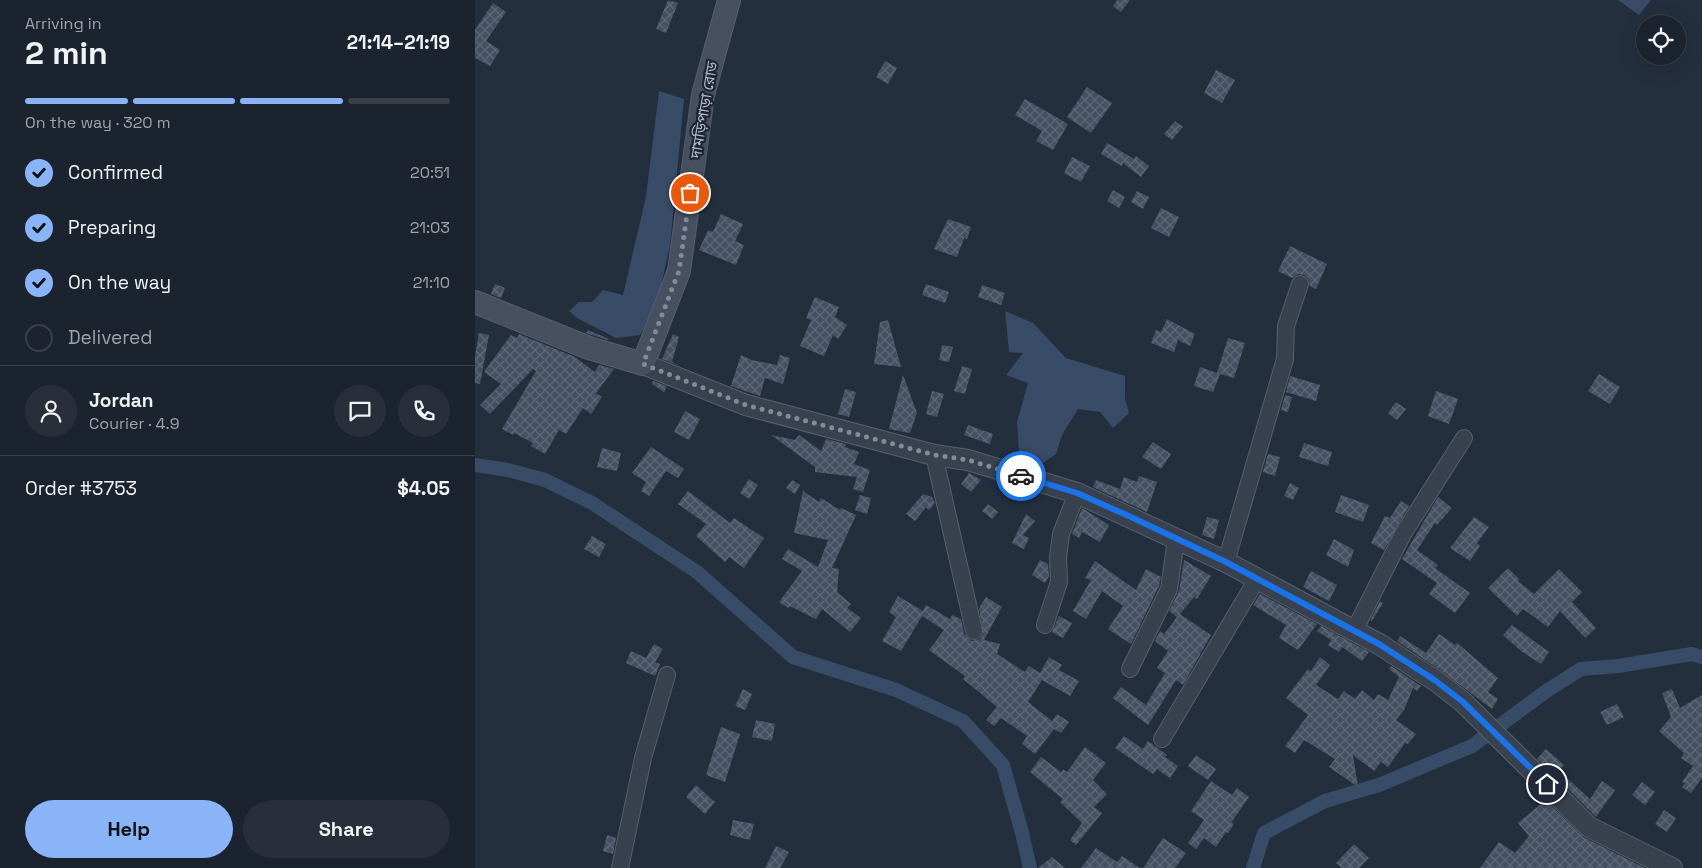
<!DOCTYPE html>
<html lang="en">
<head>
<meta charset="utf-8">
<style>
  body { margin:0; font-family:"Space Grotesk","Noto Sans Bengali",sans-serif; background:#282f3a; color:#f1f3f6; height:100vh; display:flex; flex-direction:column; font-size:19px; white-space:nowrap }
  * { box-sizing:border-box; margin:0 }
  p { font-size:16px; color:#a0a4aa }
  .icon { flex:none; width:28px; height:28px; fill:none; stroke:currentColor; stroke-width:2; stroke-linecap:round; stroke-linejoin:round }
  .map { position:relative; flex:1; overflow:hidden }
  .sheet { display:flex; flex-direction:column; background:#1b232e; width:475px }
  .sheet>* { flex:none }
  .controls { position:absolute; left:1161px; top:15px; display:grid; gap:10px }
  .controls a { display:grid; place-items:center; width:50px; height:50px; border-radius:50%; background:#1b232e; box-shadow:0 5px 20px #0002,0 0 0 1px #39404a; font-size:25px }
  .pin { position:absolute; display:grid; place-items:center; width:42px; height:42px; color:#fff; margin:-21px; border:2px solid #fff; border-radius:50%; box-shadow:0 1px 5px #0007 }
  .courier { position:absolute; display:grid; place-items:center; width:50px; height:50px; margin:-25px; border:4px solid #1a73e8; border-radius:50%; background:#fff; color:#222; box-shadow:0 1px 6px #0007 }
  .head em { font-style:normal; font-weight:600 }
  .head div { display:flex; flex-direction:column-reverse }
  .head { display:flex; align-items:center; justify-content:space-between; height:85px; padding:0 25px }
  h1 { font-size:32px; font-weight:600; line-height:38px }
  .bar { display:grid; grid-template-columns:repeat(4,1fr); gap:8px 5px; align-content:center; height:60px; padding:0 25px }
  .bar i { height:6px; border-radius:4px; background:#39404a }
  .bar .current { background:#8ab4f8 }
  .bar p { grid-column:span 4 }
  .line { display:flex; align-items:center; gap:12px; padding:0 25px; border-top:1px solid #39404a }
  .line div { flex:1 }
  .round { display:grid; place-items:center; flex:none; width:52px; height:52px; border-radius:26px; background:#282f3a }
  ol { padding:0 25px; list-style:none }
  li { display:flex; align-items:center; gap:15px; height:55px }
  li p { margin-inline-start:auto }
  li .icon { padding:5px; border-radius:50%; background:#8ab4f8; color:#111; stroke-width:4 }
  li:last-child { color:#a0a4aa }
  li i { width:28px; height:28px; border:2px solid #39404a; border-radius:50% }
  .action { display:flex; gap:10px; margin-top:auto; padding:10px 25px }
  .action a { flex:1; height:58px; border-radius:30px; background:#8ab4f8; color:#111; font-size:20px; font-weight:600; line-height:58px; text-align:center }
  .action a+a { background:#282f3a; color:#f1f3f6 }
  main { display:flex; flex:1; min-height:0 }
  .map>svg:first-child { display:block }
  .water { fill:#394c67 }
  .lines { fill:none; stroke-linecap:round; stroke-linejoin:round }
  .canal { stroke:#394c67; stroke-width:14 }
  .building { fill:url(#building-cross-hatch) }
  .minor-casing { stroke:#565f6c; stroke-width:18 }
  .tertiary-casing { stroke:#565f6c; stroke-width:22 }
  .secondary-casing { stroke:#565f6c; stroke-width:24 }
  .minor { stroke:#38414e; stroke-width:16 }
  .tertiary { stroke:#38414e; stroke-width:20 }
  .secondary { stroke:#465061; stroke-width:22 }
  .done { stroke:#828b98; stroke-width:5; stroke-dasharray:0 9 }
  .route { stroke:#1a73e8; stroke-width:6 }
  .labels { text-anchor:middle; stroke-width:4.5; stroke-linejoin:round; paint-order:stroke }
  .street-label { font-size:15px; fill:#b4bcc9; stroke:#1d2633 }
</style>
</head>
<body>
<main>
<section class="sheet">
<div class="head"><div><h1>2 min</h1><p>Arriving in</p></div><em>21:14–21:19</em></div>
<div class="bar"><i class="current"></i><i class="current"></i><i class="current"></i><i></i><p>On the way · 320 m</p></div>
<ol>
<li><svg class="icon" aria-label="check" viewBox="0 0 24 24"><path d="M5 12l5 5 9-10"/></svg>Confirmed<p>20:51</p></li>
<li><svg class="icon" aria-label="check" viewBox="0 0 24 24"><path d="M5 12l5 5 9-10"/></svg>Preparing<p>21:03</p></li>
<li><svg class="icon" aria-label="check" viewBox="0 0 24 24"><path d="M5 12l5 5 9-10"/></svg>On the way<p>21:10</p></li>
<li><i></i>Delivered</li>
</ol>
<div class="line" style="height:90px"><a class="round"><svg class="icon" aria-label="person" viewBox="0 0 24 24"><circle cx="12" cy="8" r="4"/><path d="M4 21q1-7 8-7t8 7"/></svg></a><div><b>Jordan</b><p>Courier · 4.9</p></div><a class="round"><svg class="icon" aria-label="chat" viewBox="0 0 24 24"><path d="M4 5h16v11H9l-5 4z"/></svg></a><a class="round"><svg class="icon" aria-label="phone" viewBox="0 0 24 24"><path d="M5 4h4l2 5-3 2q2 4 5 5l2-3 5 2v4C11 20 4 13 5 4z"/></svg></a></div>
<div class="line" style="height:65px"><div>Order #3753</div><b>$4.05</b></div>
<div class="action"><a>Help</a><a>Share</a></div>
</section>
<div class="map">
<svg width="1227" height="868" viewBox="0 0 1227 868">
  <defs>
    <pattern id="building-cross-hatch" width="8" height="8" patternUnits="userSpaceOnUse" patternTransform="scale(1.25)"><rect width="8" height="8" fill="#455162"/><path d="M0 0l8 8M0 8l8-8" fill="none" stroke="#5d6877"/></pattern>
  </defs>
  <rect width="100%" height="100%" fill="#242f3e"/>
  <!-- water -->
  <g class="water">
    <path d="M1143,0H1176L1164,15Z"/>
    <path d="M184,91L209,99L195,245L180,312L165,335L141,338L102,318L94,311L104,302H117L128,290L148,295L171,197Z"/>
    <path d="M530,311L558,323L591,358L650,376V398L654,413L638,428L625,412L603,409L587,435L581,454L565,465L544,451L542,422L553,383L531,375L548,353L534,352Z"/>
  </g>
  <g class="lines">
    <!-- canal -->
    <g class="canal">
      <path d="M0,465L33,470L70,480L117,503L222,572L318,657L421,690L488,721L528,765L547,833L555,868"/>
      <path d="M778,868L789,833L850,801L904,785L997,746L1070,692L1106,669L1143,666L1217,654L1227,657"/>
    </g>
  </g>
  <!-- building -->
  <g class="building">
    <path d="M193,0L203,3L191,33L181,29Z"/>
    <path d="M642,0H655L646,12L638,6Z"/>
    <path d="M18,3L31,12L11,41L25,50L15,66L0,58V30Z"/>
    <path d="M410,61L422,68L413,84L401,77Z"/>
    <path d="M741,70L760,80L747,103L729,93Z"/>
    <path d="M612,87L637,103L616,133L592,117Z"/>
    <path d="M550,99L593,124L578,150L561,141L567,131L540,115Z"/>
    <path d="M700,121L708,127L697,140L689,134Z"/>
    <path d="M632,143L659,159L661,156L674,166L666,177L648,163L647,166L626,154Z"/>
    <path d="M597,157L615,166L606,182L589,173Z"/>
    <path d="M638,190L650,197L644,208L632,201Z"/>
    <path d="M662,191L674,197L668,209L656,202Z"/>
    <path d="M686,208L704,217L694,237L676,228Z"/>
    <path d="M246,214L268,224L260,241L269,245L261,265L224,250L233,230L238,232Z"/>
    <path d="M473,219L496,227L492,239L489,238L482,257L459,249Z"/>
    <path d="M815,246L852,264L841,289L835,286L833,278L829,275L823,274L817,278L803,271Z"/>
    <path d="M20,284L30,288L26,298L16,294Z"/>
    <path d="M451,284L474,292L470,303L447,295Z"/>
    <path d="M507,285L530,293L526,305L503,297Z"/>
    <path d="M340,297L364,307L360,317L372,325L363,339L358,335L349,356L325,346L336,320L331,318Z"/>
    <path d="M692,319L720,334L715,346L703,340L699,352L676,343L681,330L686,332Z"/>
    <path d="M413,320L426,367L399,364L405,322Z"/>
    <path d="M113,330L134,339L133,340L111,333Z"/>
    <path d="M4,333L14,335L5,384L0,383V356Z"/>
    <path d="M44,334L100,357L120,372L124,365L139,369L121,393L127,397L116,414L108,408L91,434L84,430L70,454L56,446L58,443L39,433L38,435L27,429L61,371L58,369L15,414L5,405L26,384L9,372L36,335L42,338Z"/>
    <path d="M198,334L204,337L197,362L205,366L187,359Z"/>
    <path d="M753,338L770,343L759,378L742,373Z"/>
    <path d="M467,345L478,347L474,362L464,360Z"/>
    <path d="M266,355L277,360L302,365L305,355L315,358L308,384L290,378L285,396L256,386Z"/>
    <path d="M487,366L497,369L490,394L479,391Z"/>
    <path d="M725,367L745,374L738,392L719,386Z"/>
    <path d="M1124,374L1145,387L1135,404L1113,391Z"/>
    <path d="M428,375L442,413L435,433L414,429Z"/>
    <path d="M815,376L845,385L841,401L811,392Z"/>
    <path d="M178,381L192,386L189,392L177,384Z"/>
    <path d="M370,389L381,392L374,417L363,414Z"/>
    <path d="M457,391L469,394L462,417L451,414Z"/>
    <path d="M961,391L983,399L974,424L953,416Z"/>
    <path d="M810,395L817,397L813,412L806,410Z"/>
    <path d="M921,402L931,409L922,420L913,413Z"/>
    <path d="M210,411L225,419L214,440L199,432Z"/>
    <path d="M493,425L518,434L515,444L489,435Z"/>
    <path d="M296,435L320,440L324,435L346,451L351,439L371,444L370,447L384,452L379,464L395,470L388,492L378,489L382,477L340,472V467Z"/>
    <path d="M678,442L696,454L686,469L667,457Z"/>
    <path d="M829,443L857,452L853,466L824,457Z"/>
    <path d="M176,447L209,469L203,478L191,471L174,496L166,491L171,482L157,473Z"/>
    <path d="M127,448L146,453L142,471L122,467Z"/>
    <path d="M793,454L805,457L800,476L788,472Z"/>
    <path d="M494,473L506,480L496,492L486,484Z"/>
    <path d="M664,476L682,482L672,512L618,487L621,480L645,489L649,477L662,482Z"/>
    <path d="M274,479L283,485L274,499L265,493Z"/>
    <path d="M317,480L325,485L320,494L311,488Z"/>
    <path d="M815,483L824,488L818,500L809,496Z"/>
    <path d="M213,491L255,523L259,518L289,538L269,568L254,557L250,562L221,536L231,524L203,504Z"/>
    <path d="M328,491L344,502L346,498L365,510L366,508L381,515L357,568L364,569L362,592L376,604L372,608L386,618L375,632L347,609L341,619L315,606L313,608L304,602L327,571L307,559L313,549L343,567L353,540L319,533Z"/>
    <path d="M448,494L457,497L460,503L454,510L451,507L440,521L431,514Z"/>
    <path d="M385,495L396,498L392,514L380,510Z"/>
    <path d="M866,495L894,505L888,522L860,512Z"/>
    <path d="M963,497L977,508L962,525L960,523L942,550L963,565L960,568L995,593L980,613L954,594L962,583L927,559Z"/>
    <path d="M926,501L934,506L909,550L896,543L910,516L915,518Z"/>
    <path d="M513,504L523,512L517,519L507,511Z"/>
    <path d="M607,508L634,525L625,542L607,532L604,538L597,534Z"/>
    <path d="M551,514L560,521L548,535L554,538L549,549L537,543Z"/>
    <path d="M732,517L744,520L739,539L727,535Z"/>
    <path d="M999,517L1014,527L1002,543L1005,546L995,561L975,548Z"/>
    <path d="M117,536L131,544L124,557L109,549Z"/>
    <path d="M859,539L879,550L873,567L851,555Z"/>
    <path d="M565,560L573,564L574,576L570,583L557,575Z"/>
    <path d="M709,560L736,576L722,599L719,597L705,614L736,635L708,685L701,680L673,725L638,698L646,687L671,705L690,673L682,668L693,651L680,641L685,631L689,634L702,617L694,611L704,591Z"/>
    <path d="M620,561L661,590L671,569L686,577L684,586L656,644L633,629L648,606L627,591L611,619L598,611L616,580L610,578Z"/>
    <path d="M1033,568L1044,579L1043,581L1059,594L1084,569L1107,592L1097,602L1121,628L1110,638L1085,611L1073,627L1048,609L1042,616L1013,588Z"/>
    <path d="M836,571L862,585L854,601L828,587Z"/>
    <path d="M785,594L842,624L823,650L804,638L811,625L778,605Z"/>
    <path d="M423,596L448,611L451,605L475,619L477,615L486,619L489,634L497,641L505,639L508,634L504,608L511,597L527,607L509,640L525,644L522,654L550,672L554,666L565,673L574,657L587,665L584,670L604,681L595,696L567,680L553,702L577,721L582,714L594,722L586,733L579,729L560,754L547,744L552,736L526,718L519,726L511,720L522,707L488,679L490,676L454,650L469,630L447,616L426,651L407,641L421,617L414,612Z"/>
    <path d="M905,601L908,603L897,621H895Z"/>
    <path d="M584,616L597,623L588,638L577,632Z"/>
    <path d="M1037,625L1074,652L1066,664L1046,651L1028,635Z"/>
    <path d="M846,626L894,652L887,661L867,647L864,652L853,645L856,640L842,631Z"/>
    <path d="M964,634L980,645L982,643L1023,678L1013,692L1023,699L1017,709L968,672L922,641L925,636L951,653Z"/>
    <path d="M179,644L188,649L180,662L185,664L180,676L151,663L156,651L171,658Z"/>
    <path d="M845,657L855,665L841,685L863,699L869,691L880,699L887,690L899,700L903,694L913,700L924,677L914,669L916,666L946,686L942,691L938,688L929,710L921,720L941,734L933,744L930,743L913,767L906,762L899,771L878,755L883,787L854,767L860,759L829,740L820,753L810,746L833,715L811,698L833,669L836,671Z"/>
    <path d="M268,689L277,694L270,710L260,706Z"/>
    <path d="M1197,689L1205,708L1227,695V778L1216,793L1207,787L1210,783L1207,782L1218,766L1206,758L1209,753L1184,731L1196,717L1187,693Z"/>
    <path d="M1142,704L1149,717L1132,725L1125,712Z"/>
    <path d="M281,720L300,724L297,741L277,737Z"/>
    <path d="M246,727L265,734L250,782L231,775Z"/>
    <path d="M649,736L668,749L673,741L692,755L690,757L703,766L695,778L682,769L678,774L640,748Z"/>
    <path d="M610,747L631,763L618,780L632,794L619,807L627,813L601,845L595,840L607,823L585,802L588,799L555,772L566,757L586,772L588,769L592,772Z"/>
    <path d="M1071,749L1089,765L1079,776L1062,759Z"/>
    <path d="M721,755L741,769L733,780L713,766Z"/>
    <path d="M1093,779L1115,799L1127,781L1140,790L1121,817L1087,783Z"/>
    <path d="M736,781L757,795L762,788L774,797L756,823L759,824L753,833L751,832L741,847L729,838L721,849L713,843L729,820L716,811Z"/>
    <path d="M1167,782L1180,792L1170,805L1157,795Z"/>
    <path d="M221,785L240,802L230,814L211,797Z"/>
    <path d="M1067,797L1108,837L1170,868H1005L1024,842L1040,853L1054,836L1043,823L1067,803L1064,799Z"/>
    <path d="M1189,810L1201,818L1192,832L1180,824Z"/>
    <path d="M258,820L279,824L275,840L255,835Z"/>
    <path d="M132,835L141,838L138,854L128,851Z"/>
    <path d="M688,838L711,853L700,868H668Z"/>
    <path d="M879,844L894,858L884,868H867L861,863Z"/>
    <path d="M301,846L314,852L305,868H290Z"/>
    <path d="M621,848L642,862L647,856L665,868H606Z"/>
    <path d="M577,857L590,868H563Z"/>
  </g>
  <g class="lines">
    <defs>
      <g id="minor">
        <path d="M459,455L499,631"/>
        <path d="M751,562L810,359L811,326L825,284"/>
        <path d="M570,625L584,582L583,557L586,534L602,493"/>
        <path d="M879,631L928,534L989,438"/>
        <path d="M655,669L694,589L701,539"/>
        <path d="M687,739L782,579"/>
        <path d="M145,868L168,758L192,675"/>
      </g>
      <path id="tertiary" d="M168,364L271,405L459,455L493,460L602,493L751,562L904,644L961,681L988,702L1114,827L1197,868"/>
      <path id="secondary" d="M0,302L114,348L168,364L204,271L228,95L254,0"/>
    </defs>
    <!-- minor casing -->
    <use href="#minor" class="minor-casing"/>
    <!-- tertiary casing -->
    <use href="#tertiary" class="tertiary-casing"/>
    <!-- secondary casing -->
    <use href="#secondary" class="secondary-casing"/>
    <!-- minor -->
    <use href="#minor" class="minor"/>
    <!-- tertiary -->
    <use href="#tertiary" class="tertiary"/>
    <!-- secondary -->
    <use href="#secondary" class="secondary"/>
  </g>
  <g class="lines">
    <!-- done -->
    <path class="done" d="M215,193L204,271L168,364L271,405L460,455L493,460L546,476"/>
    <!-- route -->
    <path class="route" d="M546,476L602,493L656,517L751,562L904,644L961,681L988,702L1072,784"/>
  </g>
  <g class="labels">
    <!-- street labels -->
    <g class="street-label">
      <text transform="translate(229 110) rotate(-80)" y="5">দামড়িপাড়া রোড</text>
    </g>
  </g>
</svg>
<div class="controls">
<a><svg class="icon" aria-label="locate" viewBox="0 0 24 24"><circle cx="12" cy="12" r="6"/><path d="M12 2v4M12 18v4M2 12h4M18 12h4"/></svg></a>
</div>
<div class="pin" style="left:215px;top:193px;background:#ea580c"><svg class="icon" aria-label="bag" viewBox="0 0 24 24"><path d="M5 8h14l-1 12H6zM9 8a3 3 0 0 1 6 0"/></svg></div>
<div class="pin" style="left:1072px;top:784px;background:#1f2937"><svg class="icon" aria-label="home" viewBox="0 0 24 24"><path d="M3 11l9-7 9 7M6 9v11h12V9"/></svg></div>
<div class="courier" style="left:546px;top:476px"><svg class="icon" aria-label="car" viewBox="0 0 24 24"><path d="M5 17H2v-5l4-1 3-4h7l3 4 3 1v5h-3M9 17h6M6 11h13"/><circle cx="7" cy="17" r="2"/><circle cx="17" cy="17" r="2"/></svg></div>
</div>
</main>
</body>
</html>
